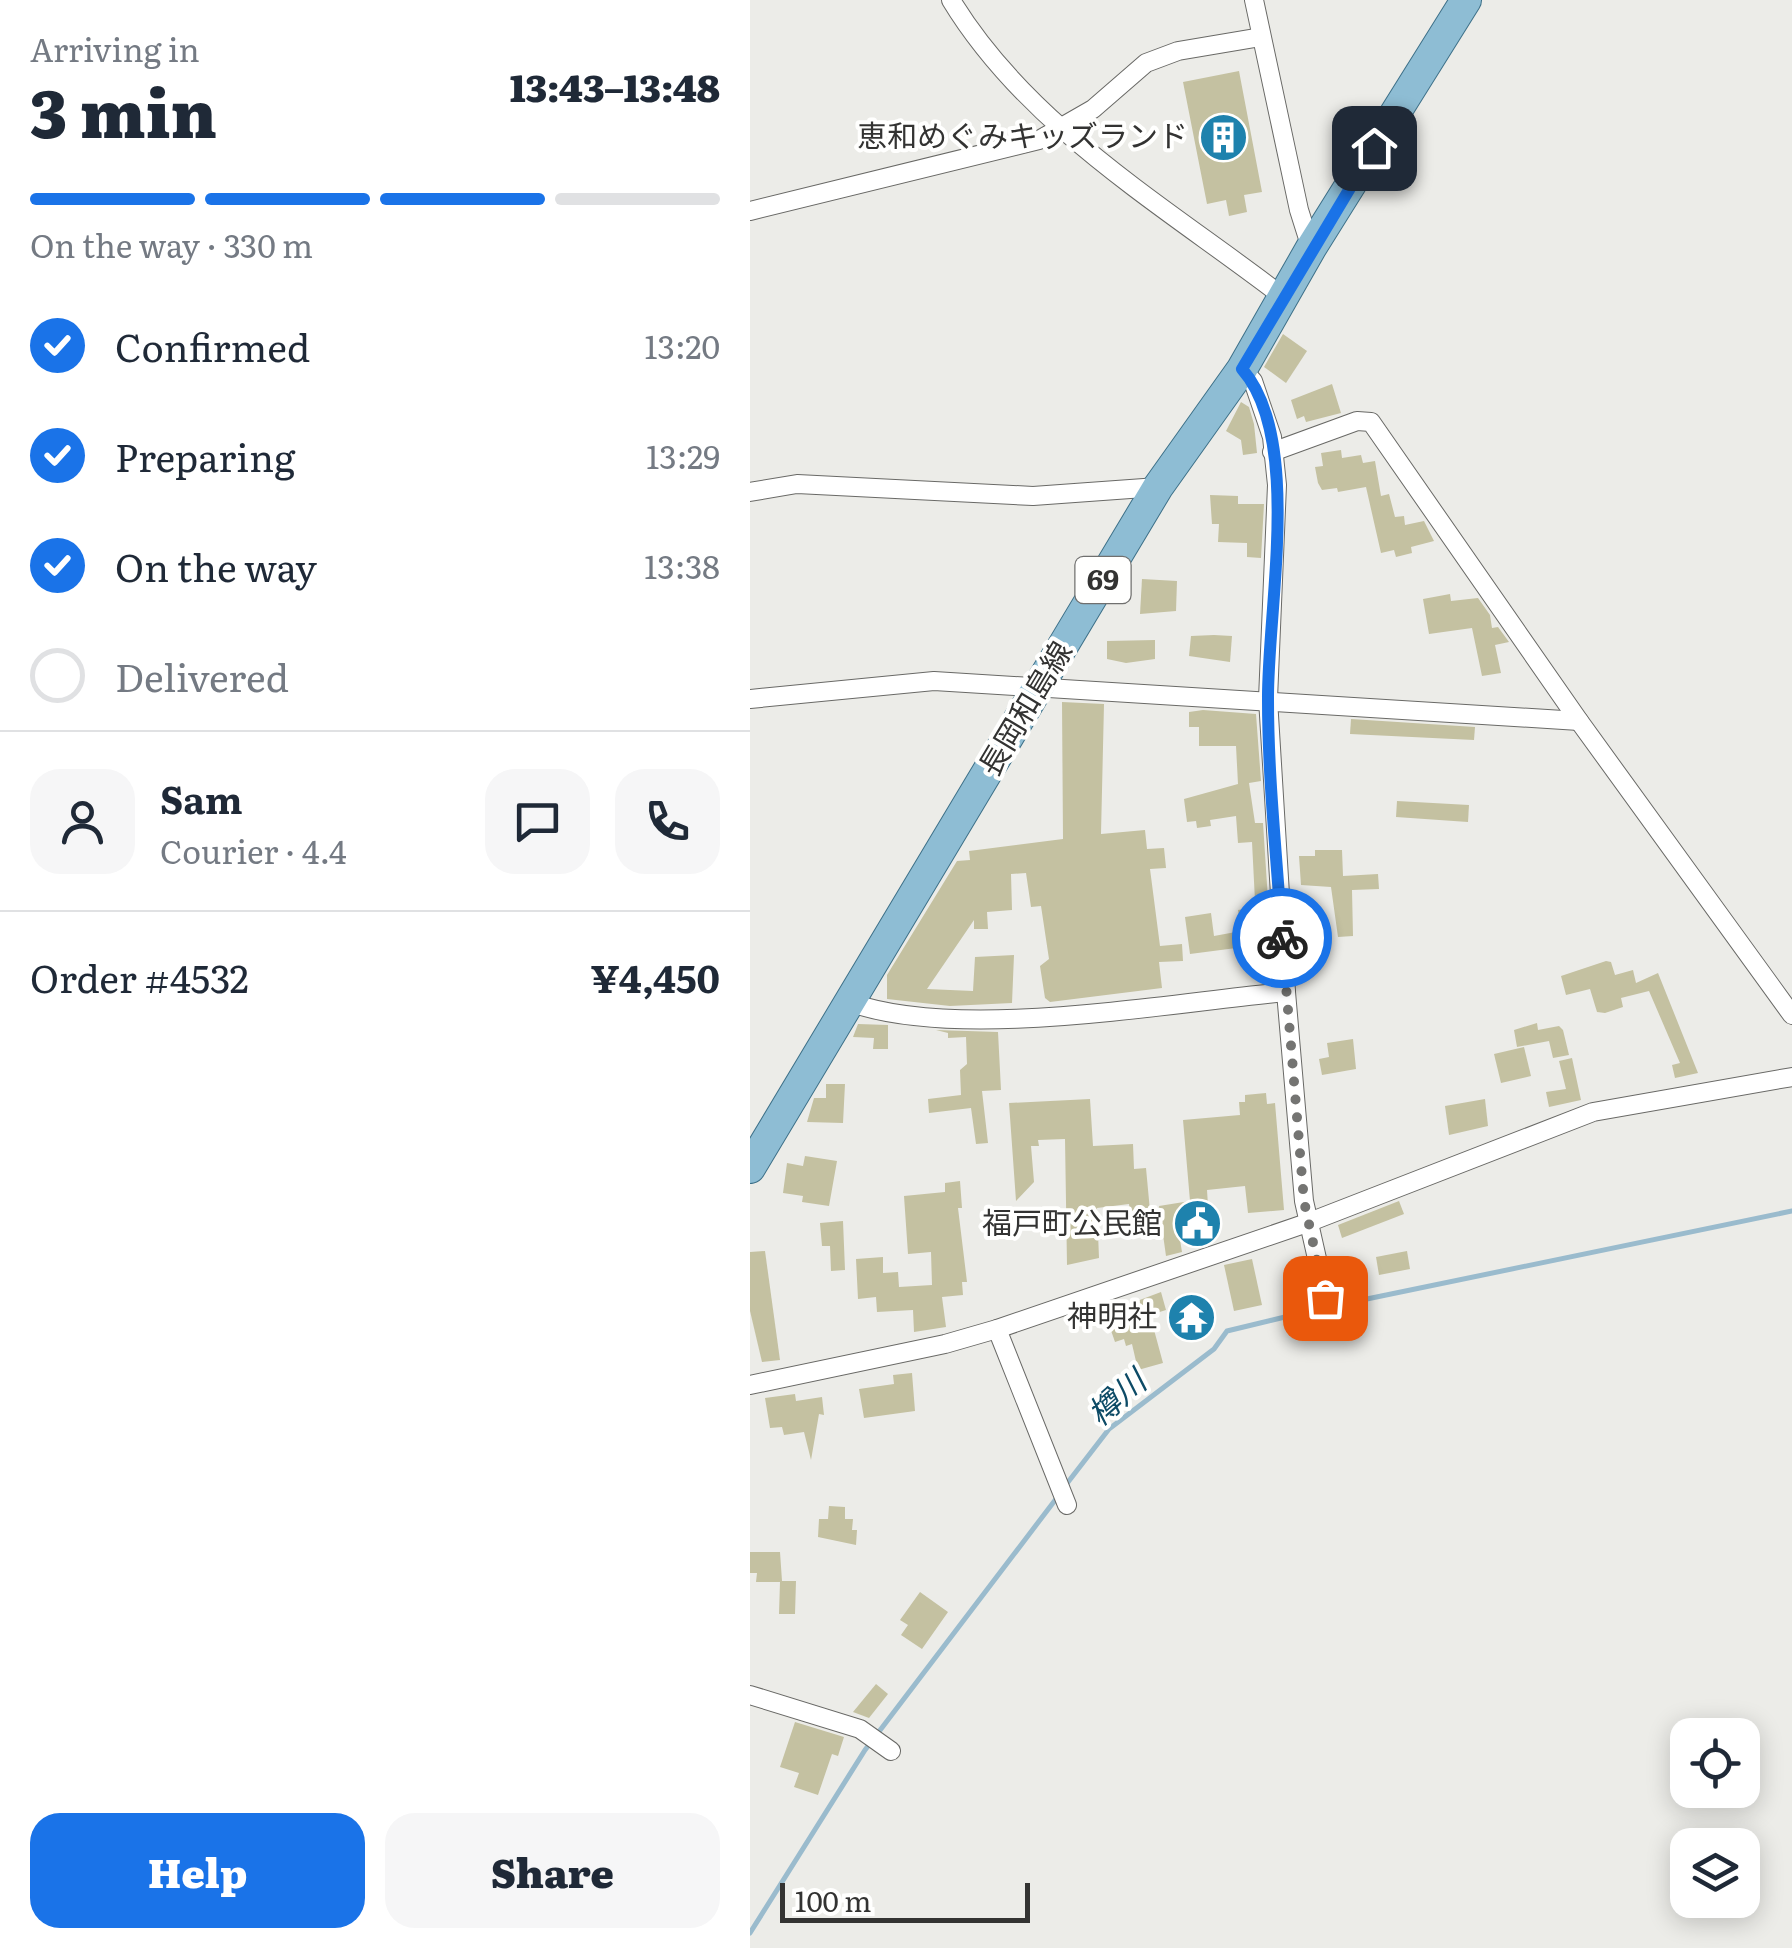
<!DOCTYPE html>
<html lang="en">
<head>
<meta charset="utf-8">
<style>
  body { margin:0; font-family:Literata,"Noto Sans JP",serif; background:#f6f6f7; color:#1f2937; height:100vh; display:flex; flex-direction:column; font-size:38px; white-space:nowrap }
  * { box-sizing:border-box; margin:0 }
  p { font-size:32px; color:#747a83 }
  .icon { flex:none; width:55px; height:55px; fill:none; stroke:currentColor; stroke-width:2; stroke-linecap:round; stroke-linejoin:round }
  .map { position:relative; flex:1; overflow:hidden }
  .details { display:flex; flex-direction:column; background:#fff; width:750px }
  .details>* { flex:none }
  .controls { position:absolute; left:920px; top:1718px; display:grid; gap:20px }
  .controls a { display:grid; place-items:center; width:90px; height:90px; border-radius:20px; background:#fff; box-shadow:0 5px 25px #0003; font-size:50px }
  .scale { position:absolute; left:30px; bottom:25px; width:250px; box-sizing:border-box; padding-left:10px; border:5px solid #333332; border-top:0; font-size:28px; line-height:35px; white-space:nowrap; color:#333332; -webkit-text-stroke:8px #fffffe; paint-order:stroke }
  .pin { position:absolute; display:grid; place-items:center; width:85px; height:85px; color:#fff; margin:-42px; border-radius:20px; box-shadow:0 5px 15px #0006 }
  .courier { position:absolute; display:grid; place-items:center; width:100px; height:100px; margin:-50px; border:8px solid #1a73e8; border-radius:50%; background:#fff; color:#222; box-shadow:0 2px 12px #0007 }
  .head em { font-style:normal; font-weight:800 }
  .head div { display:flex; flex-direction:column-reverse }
  .head { display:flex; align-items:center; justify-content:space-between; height:170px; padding:0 30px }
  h1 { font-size:65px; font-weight:800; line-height:75px }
  .bar { display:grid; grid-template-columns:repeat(4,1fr); gap:15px 10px; align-content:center; height:120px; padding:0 30px }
  .bar i { height:12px; border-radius:8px; background:#e0e1e3 }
  .bar .selected { background:#1a73e8 }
  .bar p { grid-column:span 4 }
  .line { display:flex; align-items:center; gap:25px; padding:0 30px; border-top:2px solid #e0e1e3 }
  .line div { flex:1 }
  .round { display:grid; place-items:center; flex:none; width:105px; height:105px; border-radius:30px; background:#f6f6f7 }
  ol { padding:0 30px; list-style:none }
  li { display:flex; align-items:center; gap:30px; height:110px }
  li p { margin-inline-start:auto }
  li .icon { padding:10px; border-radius:50%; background:#1a73e8; color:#fff; stroke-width:4 }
  li:last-child { color:#747a83 }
  li i { width:55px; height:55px; border:5px solid #e0e1e3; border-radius:50% }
  .button { display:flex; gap:20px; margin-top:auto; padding:20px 30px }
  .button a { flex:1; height:115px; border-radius:30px; background:#1a73e8; color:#fff; font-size:40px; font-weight:800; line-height:115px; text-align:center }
  .button a+a { background:#f6f6f7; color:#1f2937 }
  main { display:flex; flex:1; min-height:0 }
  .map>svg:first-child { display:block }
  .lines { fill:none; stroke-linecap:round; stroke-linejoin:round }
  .stream { stroke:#9abbcd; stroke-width:5 }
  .building { fill:#c4c1a1 }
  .minor-casing { stroke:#696966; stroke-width:20 }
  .primary-casing { stroke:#3d7088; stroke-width:32 }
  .minor { stroke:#fff; stroke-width:18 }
  .primary { stroke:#8ebdd4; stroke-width:30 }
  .done { stroke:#747472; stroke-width:10; stroke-dasharray:0 18 }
  .route { stroke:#1a73e8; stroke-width:12 }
  .labels { text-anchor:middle; stroke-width:8; stroke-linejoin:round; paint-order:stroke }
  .shield { fill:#fffffe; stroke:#70706f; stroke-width:2.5 }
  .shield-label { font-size:28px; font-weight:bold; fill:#333332 }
  .poi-label { font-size:30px; fill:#333332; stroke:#fffffe; text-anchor:end }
  .street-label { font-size:30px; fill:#333332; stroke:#fffffe }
  .water-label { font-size:32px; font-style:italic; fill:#0d4b66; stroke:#fffffe }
</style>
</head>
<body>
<main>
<section class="details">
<div class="head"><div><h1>3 min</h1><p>Arriving in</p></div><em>13:43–13:48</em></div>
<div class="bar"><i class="selected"></i><i class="selected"></i><i class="selected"></i><i></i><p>On the way · 330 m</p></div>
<ol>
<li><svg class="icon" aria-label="check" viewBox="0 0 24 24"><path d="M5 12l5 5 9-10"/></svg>Confirmed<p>13:20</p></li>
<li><svg class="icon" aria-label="check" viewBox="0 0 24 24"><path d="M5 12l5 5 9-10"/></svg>Preparing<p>13:29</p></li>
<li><svg class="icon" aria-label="check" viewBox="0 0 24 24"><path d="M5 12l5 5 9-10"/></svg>On the way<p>13:38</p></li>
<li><i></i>Delivered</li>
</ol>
<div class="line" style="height:180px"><a class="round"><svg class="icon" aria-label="person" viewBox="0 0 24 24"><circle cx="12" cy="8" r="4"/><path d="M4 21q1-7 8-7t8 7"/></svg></a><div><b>Sam</b><p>Courier · 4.4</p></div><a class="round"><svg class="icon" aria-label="chat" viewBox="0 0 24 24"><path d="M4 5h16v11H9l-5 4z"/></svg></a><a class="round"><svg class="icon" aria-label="phone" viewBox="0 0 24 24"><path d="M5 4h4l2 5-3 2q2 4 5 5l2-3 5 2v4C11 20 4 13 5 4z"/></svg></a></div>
<div class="line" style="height:130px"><div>Order #4532</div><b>¥4,450</b></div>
<div class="button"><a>Help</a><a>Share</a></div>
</section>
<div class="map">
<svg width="1042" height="1948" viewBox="0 0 1042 1948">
  <rect width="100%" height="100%" fill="#ecece8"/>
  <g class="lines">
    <!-- stream -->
    <g class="stream">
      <path d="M583,1306L1042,1211"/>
      <path d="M315,1486L359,1429L464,1349L477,1331L572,1308"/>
      <path d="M0,1933L115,1750L309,1495"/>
    </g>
  </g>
  <!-- building -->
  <g class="building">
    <path d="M489,71L512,192L494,195L497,212L479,216L476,200L457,204L433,82Z"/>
    <path d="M533,334L557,351L536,383L514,367Z"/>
    <path d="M582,384L591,413L556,422L554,416L547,419L541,400Z"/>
    <path d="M491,402L499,407L504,424L507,453L493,455L491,440L476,431Z"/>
    <path d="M591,450L592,458L611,455L613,463L625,461L631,496L639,494L645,517L654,516L655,525L674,521L684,541L661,547L662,553L646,557L644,550L631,553L616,487L588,492L587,488L572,490L568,483L565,467L573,466L571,453Z"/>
    <path d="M460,495L488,496V504H514L511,558L497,557V543L468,542L469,524H462Z"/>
    <path d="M392,579L427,581L426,611L390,614Z"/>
    <path d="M700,594L701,601L728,598L740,615L742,628L748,627L759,642L745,645L751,673L732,676L722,628L679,634L673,599Z"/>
    <path d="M464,635L482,636L480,662L439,656L441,636Z"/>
    <path d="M405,640V659L376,663L357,659V641Z"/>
    <path d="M312,702L354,704L351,834L395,830L397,849L414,848L416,868L400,869L410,946L432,944L433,961L409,962L412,988L300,1002L295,998L290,966L299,959L291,906L281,907L276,873L261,874L262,910L237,912L238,929H224V920L177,989L223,991L225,957L264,955L262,1003L200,1006L137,999V975L207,861L220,860L219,851L313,839Z"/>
    <path d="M453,710L506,714L511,781L499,783L505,823H513L518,900L505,901L502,842L488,843L486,816L460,820L461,826L447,828L446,821L437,822L434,799L488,784L486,746H449V727H439V712Z"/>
    <path d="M601,719L725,727L724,740L600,734Z"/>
    <path d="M647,801L719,805L718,822L646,817Z"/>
    <path d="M565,850H592L593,876L628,874L629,889L602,890L603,936L588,937L581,887L551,885L549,856H565Z"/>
    <path d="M513,906L517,944L440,954L435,917L461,913L464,936L491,931L488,910Z"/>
    <path d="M856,961L861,962L865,975L883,970L886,983L908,973L948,1073L925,1078L922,1065L930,1063L899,991L871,998L873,1007L855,1013L847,1012L840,989L816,995L811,976Z"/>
    <path d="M787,1023L788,1030L809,1026L813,1030L819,1055L803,1058L799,1041L767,1047L764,1030Z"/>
    <path d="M108,1024L138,1025V1049H123L124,1038L103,1037Z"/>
    <path d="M186,1030L248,1032L251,1090L232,1091L238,1143L226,1144L221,1108L179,1113L178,1099L211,1095L210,1070L217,1064L216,1037L198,1038V1033Z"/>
    <path d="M603,1039L606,1069L572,1075L569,1059L579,1057L577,1043Z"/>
    <path d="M774,1047L781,1076L751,1083L744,1054Z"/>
    <path d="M822,1058L831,1100L799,1107L796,1092L816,1089L809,1061Z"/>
    <path d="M76,1084H95L93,1123L57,1122L64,1098H76Z"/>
    <path d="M516,1093L517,1104L525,1103L534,1210L498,1213L495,1186L457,1190L460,1236L430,1240L432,1252L416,1256L409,1206L440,1201L433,1120L490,1115L489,1102H495V1095Z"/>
    <path d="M340,1099L343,1146L383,1144L384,1169L396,1168L400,1211L380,1213L379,1204L347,1208L349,1258L317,1265L315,1139L288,1140L289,1146H281L284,1182L266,1201L259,1103Z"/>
    <path d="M735,1099L738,1126L699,1135L695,1106Z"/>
    <path d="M55,1156L87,1161L79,1206L52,1202L53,1196L33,1193L37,1163L53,1166Z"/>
    <path d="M210,1181L212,1208H208L217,1282H212L213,1295L192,1297L196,1327L164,1332L163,1310L127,1312L126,1297L108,1299L106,1259L133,1257V1273L148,1272L149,1287L182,1285L181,1252L158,1254L154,1196L195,1192V1183Z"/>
    <path d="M649,1201L654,1214L592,1238L588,1225Z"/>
    <path d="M93,1221L95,1270L81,1271L80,1246H72L70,1223Z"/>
    <path d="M15,1251L30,1360L12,1362L0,1311V1252Z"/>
    <path d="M657,1251L660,1269L629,1275L626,1257Z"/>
    <path d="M502,1259L512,1305L484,1311L474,1265Z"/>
    <path d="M558,1275L562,1296L537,1300L534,1279Z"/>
    <path d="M411,1292L416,1310L400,1315L413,1363L388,1370L382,1344L376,1346L374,1339L365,1342L355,1313Z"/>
    <path d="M162,1373L165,1411L114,1418L109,1389L144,1384L143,1375Z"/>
    <path d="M45,1394L46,1401L72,1397L74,1415L69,1414L61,1460L54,1432L34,1435L32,1427L20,1428L15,1398Z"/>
    <path d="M79,1506L95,1507V1519H103L102,1530H107L106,1545L68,1537L69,1519H78Z"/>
    <path d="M0,1552H30L32,1581H46L45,1614H29L30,1582H6L7,1573H0Z"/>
    <path d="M170,1592L198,1612L172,1649L151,1635L158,1625L150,1620Z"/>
    <path d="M126,1684L138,1694L119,1718L103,1712Z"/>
    <path d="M45,1722L94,1737L88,1756L82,1754L68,1795L44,1787L49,1773L30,1767Z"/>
  </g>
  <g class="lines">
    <defs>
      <g id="minor">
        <path d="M201,0C278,127 416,207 532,296"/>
        <path d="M504,0L549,210L561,248"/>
        <path d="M0,211L289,140L343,109L396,63L428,51L511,37"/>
        <path d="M492,369L503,381L522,437L527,485L518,699L536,992L554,1201L582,1325"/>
        <path d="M522,452L607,421L621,422L829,721L1042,1015"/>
        <path d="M0,492L47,484L283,496L408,487"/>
        <path d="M0,699L184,681L829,721"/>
        <path d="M102,1003C211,1041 417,1003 536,992"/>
        <path d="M247,1329L317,1505"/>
        <path d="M0,1385L195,1344L247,1329L557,1223L843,1112L1042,1077"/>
        <path d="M0,1695L110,1729L141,1751"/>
      </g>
      <path id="primary" d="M0,1168L408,487L492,369L561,248L716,0"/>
    </defs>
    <!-- minor casing -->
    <use href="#minor" class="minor-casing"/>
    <!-- primary casing -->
    <use href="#primary" class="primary-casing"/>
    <!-- minor -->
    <use href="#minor" class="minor"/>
    <!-- primary -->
    <use href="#primary" class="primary"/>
  </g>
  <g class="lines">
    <!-- done -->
    <path class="done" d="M532,938L554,1201L575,1298"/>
    <!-- route -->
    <path class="route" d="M532,938C527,859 518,779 518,700C517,611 553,438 492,369L624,148"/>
  </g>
  <!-- icons -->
  <defs>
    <symbol id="building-disc" viewBox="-11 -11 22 22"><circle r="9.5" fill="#1e82ad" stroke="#fffffe"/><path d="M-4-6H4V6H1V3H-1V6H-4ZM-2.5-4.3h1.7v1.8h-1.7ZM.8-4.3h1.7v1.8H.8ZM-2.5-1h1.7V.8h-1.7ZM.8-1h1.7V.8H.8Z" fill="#fff"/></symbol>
    <symbol id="civic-disc" viewBox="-11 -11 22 22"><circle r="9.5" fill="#1e82ad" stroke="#fffffe"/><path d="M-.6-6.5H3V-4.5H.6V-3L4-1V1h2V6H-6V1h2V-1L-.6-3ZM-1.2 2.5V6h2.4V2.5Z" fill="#fff"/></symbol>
    <symbol id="temple-disc" viewBox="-11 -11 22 22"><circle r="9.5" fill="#1e82ad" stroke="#fffffe"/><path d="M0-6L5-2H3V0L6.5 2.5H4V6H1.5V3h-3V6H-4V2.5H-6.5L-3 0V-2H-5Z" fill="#fff"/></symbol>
  </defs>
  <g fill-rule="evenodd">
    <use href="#building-disc" x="446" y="110" width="55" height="55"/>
    <use href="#civic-disc" x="420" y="1196" width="55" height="55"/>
    <use href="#temple-disc" x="414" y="1290" width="55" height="55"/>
  </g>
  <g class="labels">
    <!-- shield labels -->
    <rect class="shield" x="325.5" y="557" width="55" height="46" rx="8"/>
    <g class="shield-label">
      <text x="353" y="590">69</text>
    </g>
    <!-- poi labels -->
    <g class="poi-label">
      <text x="438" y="147">恵和めぐみキッズランド</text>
      <text x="412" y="1234">福戸町公民館</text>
      <text x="407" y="1327">神明社</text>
    </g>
    <!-- street labels -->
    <g class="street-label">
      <text transform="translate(276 709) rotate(-59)" y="10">長岡和島線</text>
    </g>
    <!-- water labels -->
    <g class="water-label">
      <text transform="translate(367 1398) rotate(-41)" y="11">樽川</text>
    </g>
  </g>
</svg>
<div class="controls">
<a><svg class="icon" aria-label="locate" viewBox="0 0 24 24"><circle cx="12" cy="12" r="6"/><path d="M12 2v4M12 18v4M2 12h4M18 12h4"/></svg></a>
<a><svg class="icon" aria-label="layers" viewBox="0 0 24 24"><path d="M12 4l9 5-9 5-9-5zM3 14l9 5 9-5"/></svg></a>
</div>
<div class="scale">100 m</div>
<div class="pin" style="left:575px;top:1298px;background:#ea580c"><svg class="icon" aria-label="bag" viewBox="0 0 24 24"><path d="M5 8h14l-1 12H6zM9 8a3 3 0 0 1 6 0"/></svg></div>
<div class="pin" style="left:624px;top:148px;background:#1f2937"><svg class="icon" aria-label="home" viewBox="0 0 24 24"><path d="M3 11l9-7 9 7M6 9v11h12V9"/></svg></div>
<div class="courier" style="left:532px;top:938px"><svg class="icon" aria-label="bike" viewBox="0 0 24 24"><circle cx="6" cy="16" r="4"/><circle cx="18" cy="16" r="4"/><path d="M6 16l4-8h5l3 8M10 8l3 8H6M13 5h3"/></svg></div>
</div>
</main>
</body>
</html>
